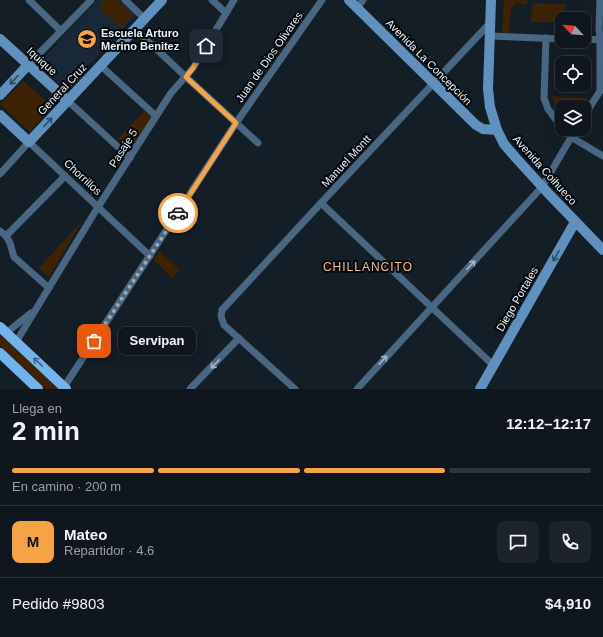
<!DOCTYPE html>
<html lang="es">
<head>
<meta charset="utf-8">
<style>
  body { margin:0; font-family:Arial,sans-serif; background:#1d232a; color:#f1f3f6; height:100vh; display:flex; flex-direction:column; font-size:15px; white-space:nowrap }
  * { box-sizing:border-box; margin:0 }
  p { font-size:13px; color:#9b9fa4 }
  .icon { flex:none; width:22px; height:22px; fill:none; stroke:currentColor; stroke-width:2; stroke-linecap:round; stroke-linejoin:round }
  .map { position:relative; height:389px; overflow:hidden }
  .details { display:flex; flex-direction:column; background:#0f161d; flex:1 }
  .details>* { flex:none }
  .needle { width:26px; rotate:296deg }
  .fabs { position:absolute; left:555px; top:12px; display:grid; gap:8px }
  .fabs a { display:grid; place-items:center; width:36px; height:36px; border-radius:8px; background:#0f161d; box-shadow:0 4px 16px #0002,0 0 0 1px #2f353b; font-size:20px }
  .pin { position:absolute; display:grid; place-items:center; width:34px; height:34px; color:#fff; margin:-17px; border-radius:8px; box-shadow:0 2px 6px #0006 }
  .courier { position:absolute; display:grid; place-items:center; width:40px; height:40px; margin:-20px; border:3px solid #f5a345; border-radius:50%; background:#fff; color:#222; box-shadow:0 1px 5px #0007 }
  .bubble { position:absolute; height:28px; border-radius:8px; background:#0f161d; box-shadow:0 4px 16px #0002,0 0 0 1px #2f353b; font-size:13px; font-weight:800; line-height:28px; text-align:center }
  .summary em { font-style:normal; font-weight:800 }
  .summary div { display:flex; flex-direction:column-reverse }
  .summary { display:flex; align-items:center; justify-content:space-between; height:68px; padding:0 12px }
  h1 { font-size:26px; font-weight:800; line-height:30px }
  .bar { display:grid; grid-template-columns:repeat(4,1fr); gap:6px 4px; align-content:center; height:48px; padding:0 12px }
  .bar i { height:5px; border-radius:3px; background:#2f353b }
  .bar .selected { background:#f5a345 }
  .bar p { grid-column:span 4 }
  .line { display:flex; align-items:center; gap:10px; padding:0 12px; border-top:1px solid #2f353b }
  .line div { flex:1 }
  .round { display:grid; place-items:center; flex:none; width:42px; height:42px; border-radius:8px; background:#1d232a }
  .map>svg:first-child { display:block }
  .built { fill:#192836 }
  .green { fill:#3e2303 }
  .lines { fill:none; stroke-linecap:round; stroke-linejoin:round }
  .street { stroke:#496783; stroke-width:7 }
  .secondary { stroke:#6091be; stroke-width:10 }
  .primary { stroke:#72b2ed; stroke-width:10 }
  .oneway { stroke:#324c64 }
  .oneway2 { stroke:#a2b3c4 }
  .oneway3 { stroke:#406587 }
  .done { stroke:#a0a8b0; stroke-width:4; stroke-dasharray:0 7.2 }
  .route { stroke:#f5a345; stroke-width:5 }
  .labels { text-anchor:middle; stroke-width:4; stroke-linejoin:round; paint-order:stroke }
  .poi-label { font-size:11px; font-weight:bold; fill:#ebf2f9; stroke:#04070b; text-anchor:start }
  .street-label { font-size:11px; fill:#ebf2f9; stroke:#04070b }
  .neighbourhood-label { font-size:12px; letter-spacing:1px; fill:#f7bd83; stroke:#04070b }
</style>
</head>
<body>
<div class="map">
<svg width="603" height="389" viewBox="0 0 603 389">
  <rect width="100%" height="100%" fill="#141e27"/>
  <!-- built -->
  <path class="built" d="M97,0H119L136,15L66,90L38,64Z"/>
  <!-- green -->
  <g class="green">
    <path d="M105,0H117L133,15L121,28L98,7Z"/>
    <path d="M504,0H527V4L514,3V7H511L509,33L502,32Z"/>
    <path d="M532,3L565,4V19H562V22H531Z"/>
    <path d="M23,81L52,106L30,132L0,104Z"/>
    <path d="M552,96L586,98L581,107H562V115L557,110Z"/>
    <path d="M144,111L152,117L131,151L118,139Z"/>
    <path d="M82,221L49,277L39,268Z"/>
    <path d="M159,251L179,269L173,279L154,260Z"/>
    <path d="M0,330L62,389H46L0,346Z"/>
  </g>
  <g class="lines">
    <!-- street -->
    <g class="street">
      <path d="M29,0L61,31"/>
      <path d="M125,0L145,19"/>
      <path d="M212,0L226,13"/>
      <path d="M357,8L363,0"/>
      <path d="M135,29L186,77L258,143"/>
      <path d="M490,36L562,39"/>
      <path d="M546,38L544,98L548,109L562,128"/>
      <path d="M584,39L603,40"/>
      <path d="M28,65L91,0"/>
      <path d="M101,66L156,116"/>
      <path d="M68,101L130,158"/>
      <path d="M584,116L600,91V40L599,28L600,0"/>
      <path d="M563,129L571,137L603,156"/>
      <path d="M0,174L29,142L150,256"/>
      <path d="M321,203L493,365"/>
      <path d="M0,231L6,236L10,243L14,257L49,288"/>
      <path d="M6,236L65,176"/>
      <path d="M6,333L31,313"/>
      <path d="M16,342L98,207L171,93L193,68L234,0"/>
      <path d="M64,387L236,123L322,0"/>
      <path d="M190,389L239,338"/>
      <path d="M295,389L224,325L221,316L222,310L321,203L490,23"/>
      <path d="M357,389L542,187L576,129"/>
    </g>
    <!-- secondary -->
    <g class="secondary">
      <path d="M349,0L476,125L483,129L497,130"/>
      <path d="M491,0L488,89L490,107L497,130L504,144L516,158L547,192L603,250"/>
      <path d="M0,39L68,101"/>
      <path d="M0,95L28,65"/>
      <path d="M0,115L29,142L162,0"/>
      <path d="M480,389L575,222"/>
    </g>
    <!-- primary -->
    <g class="primary">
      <path d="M0,327L66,389"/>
      <path d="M0,353L38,389"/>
    </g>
  </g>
  <!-- one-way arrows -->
  <defs><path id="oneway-shaft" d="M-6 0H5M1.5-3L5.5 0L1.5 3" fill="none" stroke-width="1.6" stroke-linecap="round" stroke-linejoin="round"/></defs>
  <g class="oneway">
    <use href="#oneway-shaft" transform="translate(14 80) rotate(133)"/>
    <use href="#oneway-shaft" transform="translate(48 122) rotate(-47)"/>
    <use href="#oneway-shaft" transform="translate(556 256) rotate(120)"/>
  </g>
  <g class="oneway2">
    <use href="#oneway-shaft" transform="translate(471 265) rotate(-47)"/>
    <use href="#oneway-shaft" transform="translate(383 360) rotate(-47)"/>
    <use href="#oneway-shaft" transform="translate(215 364) rotate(134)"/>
  </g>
  <use class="oneway3" href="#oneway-shaft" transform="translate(38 362) rotate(-137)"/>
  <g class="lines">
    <!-- done -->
    <path class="done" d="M94,341L178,213"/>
    <!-- route -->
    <path class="route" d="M178,213L236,123L186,77L193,68L206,46"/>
  </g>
  <!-- icons -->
  <defs>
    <symbol id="school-disc" viewBox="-11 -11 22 22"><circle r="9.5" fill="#f5a345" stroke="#04070b"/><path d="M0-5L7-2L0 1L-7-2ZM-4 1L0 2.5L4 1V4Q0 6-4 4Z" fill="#111"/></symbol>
  </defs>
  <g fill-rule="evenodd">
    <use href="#school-disc" x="76" y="28" width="22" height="22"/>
  </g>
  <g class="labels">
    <!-- poi labels -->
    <g class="poi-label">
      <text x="101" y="37">Escuela Arturo<tspan x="101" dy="13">Merino Benitez</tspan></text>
    </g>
    <!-- street labels -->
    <g class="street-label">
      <text transform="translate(269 57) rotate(-55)" y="4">Juan de Dios Olivares</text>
      <text transform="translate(42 61) rotate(42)" y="4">Iquique</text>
      <text transform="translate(429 62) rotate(45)" y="4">Avenida La Concepción</text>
      <text transform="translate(62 89) rotate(-47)" y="4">General Cruz</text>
      <text transform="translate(123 148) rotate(-58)" y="4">Pasaje 5</text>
      <text transform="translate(346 161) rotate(-47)" y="4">Manuel Montt</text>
      <text transform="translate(545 170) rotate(48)" y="4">Avenida Coihueco</text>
      <text transform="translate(83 177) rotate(43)" y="4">Chorrillos</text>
      <text transform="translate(517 299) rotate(-60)" y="4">Diego Portales</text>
    </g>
    <!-- neighbourhood labels -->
    <g class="neighbourhood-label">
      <text x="368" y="271">CHILLANCITO</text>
    </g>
  </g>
</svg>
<div class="fabs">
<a><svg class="needle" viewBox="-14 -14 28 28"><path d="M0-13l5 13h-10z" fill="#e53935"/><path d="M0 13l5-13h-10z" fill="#9b9fa4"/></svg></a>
<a><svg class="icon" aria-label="locate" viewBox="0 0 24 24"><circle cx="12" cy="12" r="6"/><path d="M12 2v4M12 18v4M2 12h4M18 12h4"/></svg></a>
<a><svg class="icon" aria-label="layers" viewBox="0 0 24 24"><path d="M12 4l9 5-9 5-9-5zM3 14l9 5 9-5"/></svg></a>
</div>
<div class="pin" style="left:94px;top:341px;background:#ea580c"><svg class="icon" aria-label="bag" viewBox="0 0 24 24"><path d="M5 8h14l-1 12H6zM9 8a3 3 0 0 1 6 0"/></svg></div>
<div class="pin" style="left:206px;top:46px;background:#1f2937"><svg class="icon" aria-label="home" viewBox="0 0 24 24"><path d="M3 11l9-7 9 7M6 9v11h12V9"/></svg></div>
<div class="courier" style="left:178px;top:213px"><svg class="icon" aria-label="car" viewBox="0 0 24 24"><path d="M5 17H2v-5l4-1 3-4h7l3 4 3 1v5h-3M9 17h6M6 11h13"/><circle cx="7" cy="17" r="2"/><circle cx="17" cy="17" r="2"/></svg></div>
<div class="bubble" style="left:118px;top:327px;width:78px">Servipan</div>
</div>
<section class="details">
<div class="summary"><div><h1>2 min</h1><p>Llega en</p></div><em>12:12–12:17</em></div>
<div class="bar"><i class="selected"></i><i class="selected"></i><i class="selected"></i><i></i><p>En camino · 200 m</p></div>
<div class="line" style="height:72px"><b class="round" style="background:#f5a345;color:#111">M</b><div><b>Mateo</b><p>Repartidor · 4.6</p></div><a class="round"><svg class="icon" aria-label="chat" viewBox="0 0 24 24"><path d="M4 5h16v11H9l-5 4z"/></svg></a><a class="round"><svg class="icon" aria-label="phone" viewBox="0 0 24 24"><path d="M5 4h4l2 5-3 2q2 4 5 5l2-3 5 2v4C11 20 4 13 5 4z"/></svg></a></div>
<div class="line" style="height:52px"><div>Pedido #9803</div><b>$4,910</b></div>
</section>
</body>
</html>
